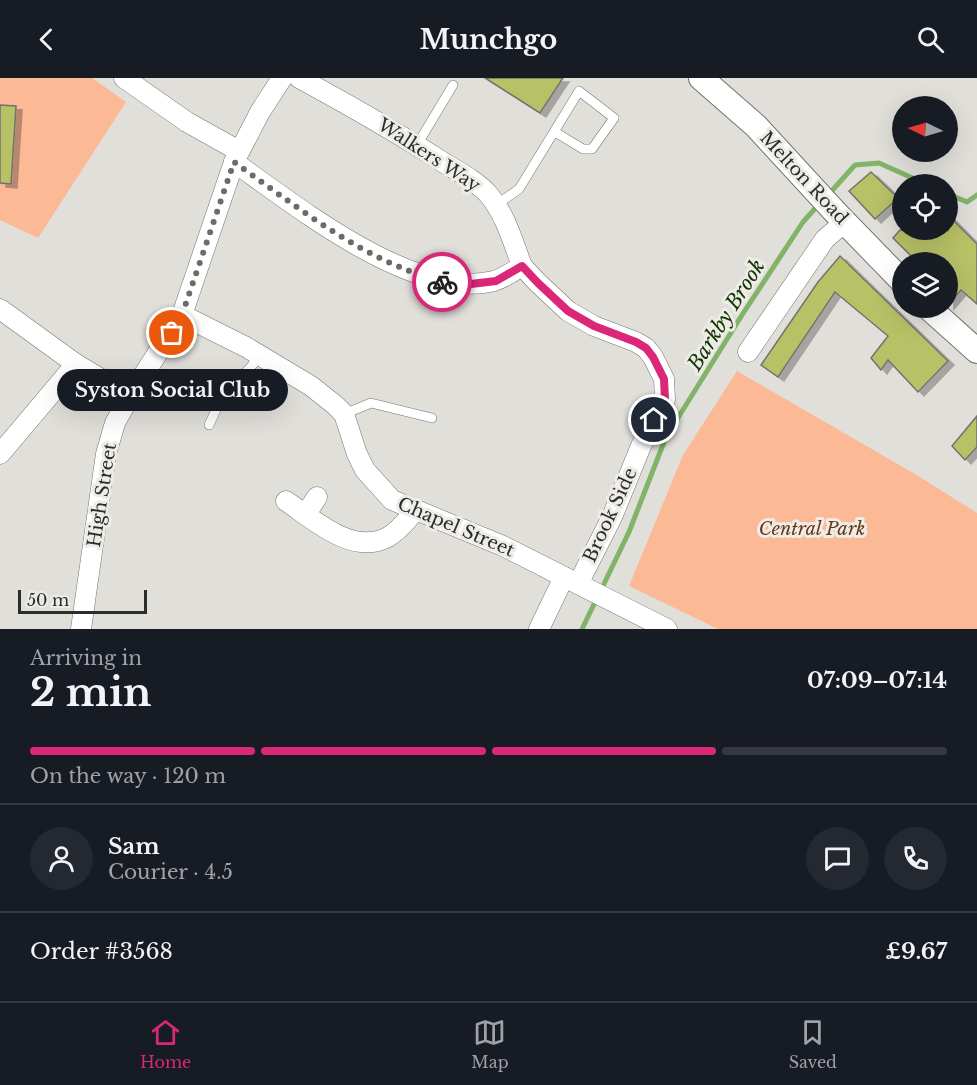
<!DOCTYPE html>
<html lang="en">
<head>
<meta charset="utf-8">
<style>
  body { margin:0; font-family:"Libre Baskerville",serif; background:#242831; color:#f1f3f6; height:100vh; display:flex; flex-direction:column; font-size:22px; white-space:nowrap }
  * { box-sizing:border-box; margin:0 }
  p { font-size:20px; color:#9ea1a6 }
  .icon { flex:none; width:33px; height:33px; fill:none; stroke:currentColor; stroke-width:2; stroke-linecap:round; stroke-linejoin:round }
  .map { position:relative; height:551px; overflow:hidden }
  .drawer { display:flex; flex-direction:column; background:#171b24; flex:1 }
  .drawer>* { flex:none }
  .needle { width:39px; rotate:275deg }
  .fabs { position:absolute; left:892px; top:18px; display:grid; gap:12px }
  .fabs a { display:grid; place-items:center; width:66px; height:66px; border-radius:50%; background:#171b24; box-shadow:0 6px 24px #0002; font-size:30px }
  .scale { position:absolute; left:18px; bottom:15px; width:129px; box-sizing:border-box; padding-left:6px; border:3px solid #2c2c2a; border-top:0; font-size:16px; line-height:21px; white-space:nowrap; color:#2c2c2a; -webkit-text-stroke:4px #eeece7; paint-order:stroke }
  .pin { position:absolute; display:grid; place-items:center; width:51px; height:51px; color:#fff; margin:-26px; border:3px solid #fff; border-radius:50%; box-shadow:0 2px 6px #0007 }
  .courier { position:absolute; display:grid; place-items:center; width:60px; height:60px; margin:-30px; border:4px solid #db2777; border-radius:50%; background:#fff; color:#222; box-shadow:0 2px 8px #0007 }
  .bubble { position:absolute; height:42px; border-radius:21px; background:#171b24; box-shadow:0 6px 24px #0002; font-size:20px; font-weight:700; line-height:42px; text-align:center }
  .head em { font-style:normal; font-weight:700 }
  .head div { display:flex; flex-direction:column-reverse }
  .head { display:flex; align-items:center; justify-content:space-between; height:102px; padding:0 30px }
  h1 { font-size:39px; font-weight:700; line-height:45px }
  .bar { display:grid; grid-template-columns:repeat(4,1fr); gap:9px 6px; align-content:center; height:72px; padding:0 30px }
  .bar i { height:8px; border-radius:4px; background:#363941 }
  .bar .current { background:#db2777 }
  .bar p { grid-column:span 4 }
  .line { display:flex; align-items:center; gap:15px; padding:0 30px; border-top:2px solid #363941 }
  .line div { flex:1 }
  .round { display:grid; place-items:center; flex:none; width:63px; height:63px; border-radius:32px; background:#242831 }
  header { display:flex; justify-content:space-between; align-items:center; height:78px; padding:0 30px; background:#171b24; font-size:27px; font-weight:700 }
  .menu { display:flex; justify-content:space-around; align-items:center; height:84px; border-top:2px solid #363941; background:#171b24; font-size:16px; color:#9ea1a6 }
  .menu a { display:grid; justify-items:center; gap:3px }
  .menu .current { color:#db2777 }
  .map>svg:first-child { display:block }
  .green { fill:#fbb996 }
  .lines { fill:none; stroke-linecap:round; stroke-linejoin:round }
  .stream { stroke:#81b469; stroke-width:5 }
  .building { fill:#b7c166; stroke:#72736f; stroke-width:1.5; filter:url(#shadow) }
  .service-casing { stroke:#767570; stroke-width:10 }
  .minor-casing { stroke:#767570; stroke-width:21 }
  .tertiary-casing { stroke:#767570; stroke-width:26 }
  .service { stroke:#fff; stroke-width:9 }
  .minor { stroke:#fff; stroke-width:20 }
  .tertiary { stroke:#fff; stroke-width:24 }
  .done { stroke:#6b6b68; stroke-width:6; stroke-dasharray:0 10.8 }
  .route { stroke:#db2777; stroke-width:8 }
  .labels { text-anchor:middle; stroke-width:6; stroke-linejoin:round; paint-order:stroke }
  .street-label { font-size:18px; fill:#2c2c2a; stroke:#eeece7 }
  .park-label { font-size:18px; font-style:italic; fill:#6a3514; stroke:#eeece7 }
  .water-label { font-size:20px; font-style:italic; fill:#133300; stroke:#eeece7 }
</style>
</head>
<body>
<header><svg class="icon" aria-label="back" viewBox="0 0 24 24"><path d="M15 5l-7 7 7 7"/></svg>Munchgo<svg class="icon" aria-label="search" viewBox="0 0 24 24"><circle cx="10" cy="10" r="6"/><path d="M15 15l6 6"/></svg></header>
<div class="map">
<svg width="977" height="551" viewBox="0 0 977 551">
  <defs>
    <filter id="shadow"><feDropShadow dx="6" dy="4" stdDeviation="0" flood-color="#0004"/></filter>
  </defs>
  <rect width="100%" height="100%" fill="#e1dfda"/>
  <!-- green -->
  <g class="green">
    <path d="M0,0H92L126,24L38,160L0,142Z"/>
    <path d="M737,293L920,399L977,435V551H718L629,508L683,377Z"/>
  </g>
  <g class="lines">
    <!-- stream -->
    <g class="stream">
      <path d="M829,116L855,87L879,85L926,106"/>
      <path d="M948,116L967,124L977,117"/>
      <path d="M601,512L629,454L666,359L742,237L803,144L820,125"/>
      <path d="M582,551L597,520"/>
    </g>
  </g>
  <!-- building -->
  <g class="building">
    <path d="M485,0H563L540,35Z"/>
    <path d="M0,27L16,28L11,106L0,105Z"/>
    <path d="M871,94L898,120L875,141L849,113Z"/>
    <path d="M948,137L977,166V226L961,212L948,227V184H917L893,160L900,152H948Z"/>
    <path d="M840,178L948,283L918,314L888,282L881,292L871,280L888,258L835,214L778,299L761,287L818,204Z"/>
    <path d="M977,338V369L965,382L952,368Z"/>
  </g>
  <g class="lines">
    <defs>
      <g id="service">
        <path d="M417,67L453,7"/>
        <path d="M496,127L519,111L579,13L614,40L592,71H583L555,54"/>
        <path d="M344,336L371,325L432,340"/>
        <path d="M209,347L226,310L248,292L260,278"/>
      </g>
      <g id="minor">
        <path d="M124,0L187,44L239,73"/>
        <path d="M299,0C347,26 395,53 441,83C457,93 477,103 489,117C506,138 513,164 522,188"/>
        <path d="M234,84C296,128 415,223 494,203C504,200 514,193 522,188L538,205L568,233L594,248L636,264L646,270L653,279L664,301L665,322L641,368L612,439L578,506"/>
        <path d="M0,231L76,286L130,318"/>
        <path d="M182,237L246,269L311,308L335,327L344,336L357,376L365,392L392,422L503,468L667,551"/>
        <path d="M748,274L825,161L845,144"/>
        <path d="M0,376L76,286"/>
        <path d="M286,423C314,442 353,478 388,459C399,453 407,442 415,433"/>
        <path d="M306,436L317,419"/>
        <path d="M81,551L106,376L115,345L130,318L182,237L234,84L260,34L282,0"/>
        <path d="M539,551L564,499"/>
      </g>
      <g id="tertiary">
        <path d="M701,0L756,48L836,135L903,204"/>
        <path d="M929,230L977,273"/>
      </g>
    </defs>
    <!-- service casing -->
    <use href="#service" class="service-casing"/>
    <!-- minor casing -->
    <use href="#minor" class="minor-casing"/>
    <!-- tertiary casing -->
    <use href="#tertiary" class="tertiary-casing"/>
    <!-- service -->
    <use href="#service" class="service"/>
    <!-- minor -->
    <use href="#minor" class="minor"/>
    <!-- tertiary -->
    <use href="#tertiary" class="tertiary"/>
  </g>
  <g class="lines">
    <!-- done -->
    <path class="done" d="M172,255L182,237L234,84C286,121 347,169 407,192C418,197 431,200 442,204"/>
    <!-- route -->
    <path class="route" d="M442,204L471,206L496,203L522,188L538,205L568,233L594,248L636,264L646,270L653,279L664,301L665,322L654,342"/>
  </g>
  <g class="labels">
    <!-- street labels -->
    <g class="street-label">
      <text transform="translate(429 77) rotate(33)" y="6">Walkers Way</text>
      <text transform="translate(804 100) rotate(47)" y="6">Melton Road</text>
      <text transform="translate(102 417) rotate(-81)" y="6">High Street</text>
      <text transform="translate(610 437) rotate(-65)" y="6">Brook Side</text>
      <text transform="translate(456 449) rotate(23)" y="6">Chapel Street</text>
    </g>
    <!-- park labels -->
    <g class="park-label">
      <text x="812" y="457">Central Park</text>
    </g>
    <!-- water labels -->
    <g class="water-label">
      <text transform="translate(726 237) rotate(-58)" y="7">Barkby Brook</text>
    </g>
  </g>
</svg>
<div class="fabs">
<a><svg class="needle" viewBox="-14 -14 28 28"><path d="M0-13l5 13h-10z" fill="#e53935"/><path d="M0 13l5-13h-10z" fill="#9ea1a6"/></svg></a>
<a><svg class="icon" aria-label="locate" viewBox="0 0 24 24"><circle cx="12" cy="12" r="6"/><path d="M12 2v4M12 18v4M2 12h4M18 12h4"/></svg></a>
<a><svg class="icon" aria-label="layers" viewBox="0 0 24 24"><path d="M12 4l9 5-9 5-9-5zM3 14l9 5 9-5"/></svg></a>
</div>
<div class="scale">50 m</div>
<div class="pin" style="left:172px;top:255px;background:#ea580c"><svg class="icon" aria-label="bag" viewBox="0 0 24 24"><path d="M5 8h14l-1 12H6zM9 8a3 3 0 0 1 6 0"/></svg></div>
<div class="pin" style="left:654px;top:342px;background:#1f2937"><svg class="icon" aria-label="home" viewBox="0 0 24 24"><path d="M3 11l9-7 9 7M6 9v11h12V9"/></svg></div>
<div class="courier" style="left:442px;top:204px"><svg class="icon" aria-label="bike" viewBox="0 0 24 24"><circle cx="6" cy="16" r="4"/><circle cx="18" cy="16" r="4"/><path d="M6 16l4-8h5l3 8M10 8l3 8H6M13 5h3"/></svg></div>
<div class="bubble" style="left:57px;top:291px;width:231px">Syston Social Club</div>
</div>
<section class="drawer">
<div class="head"><div><h1>2 min</h1><p>Arriving in</p></div><em>07:09–07:14</em></div>
<div class="bar"><i class="current"></i><i class="current"></i><i class="current"></i><i></i><p>On the way · 120 m</p></div>
<div class="line" style="height:108px"><a class="round"><svg class="icon" aria-label="person" viewBox="0 0 24 24"><circle cx="12" cy="8" r="4"/><path d="M4 21q1-7 8-7t8 7"/></svg></a><div><b>Sam</b><p>Courier · 4.5</p></div><a class="round"><svg class="icon" aria-label="chat" viewBox="0 0 24 24"><path d="M4 5h16v11H9l-5 4z"/></svg></a><a class="round"><svg class="icon" aria-label="phone" viewBox="0 0 24 24"><path d="M5 4h4l2 5-3 2q2 4 5 5l2-3 5 2v4C11 20 4 13 5 4z"/></svg></a></div>
<div class="line" style="height:78px"><div>Order #3568</div><b>£9.67</b></div>
</section>
<nav class="menu">
<a class="current"><svg class="icon" aria-label="home" viewBox="0 0 24 24"><path d="M3 11l9-7 9 7M6 9v11h12V9"/></svg>Home</a>
<a><svg class="icon" aria-label="map" viewBox="0 0 24 24"><path d="M3 6l6-2 6 2 6-2v14l-6 2-6-2-6 2zM9 4v14M15 6v14"/></svg>Map</a>
<a><svg class="icon" aria-label="saved" viewBox="0 0 24 24"><path d="M7 4h10v16l-5-4-5 4z"/></svg>Saved</a>
</nav>
</body>
</html>
